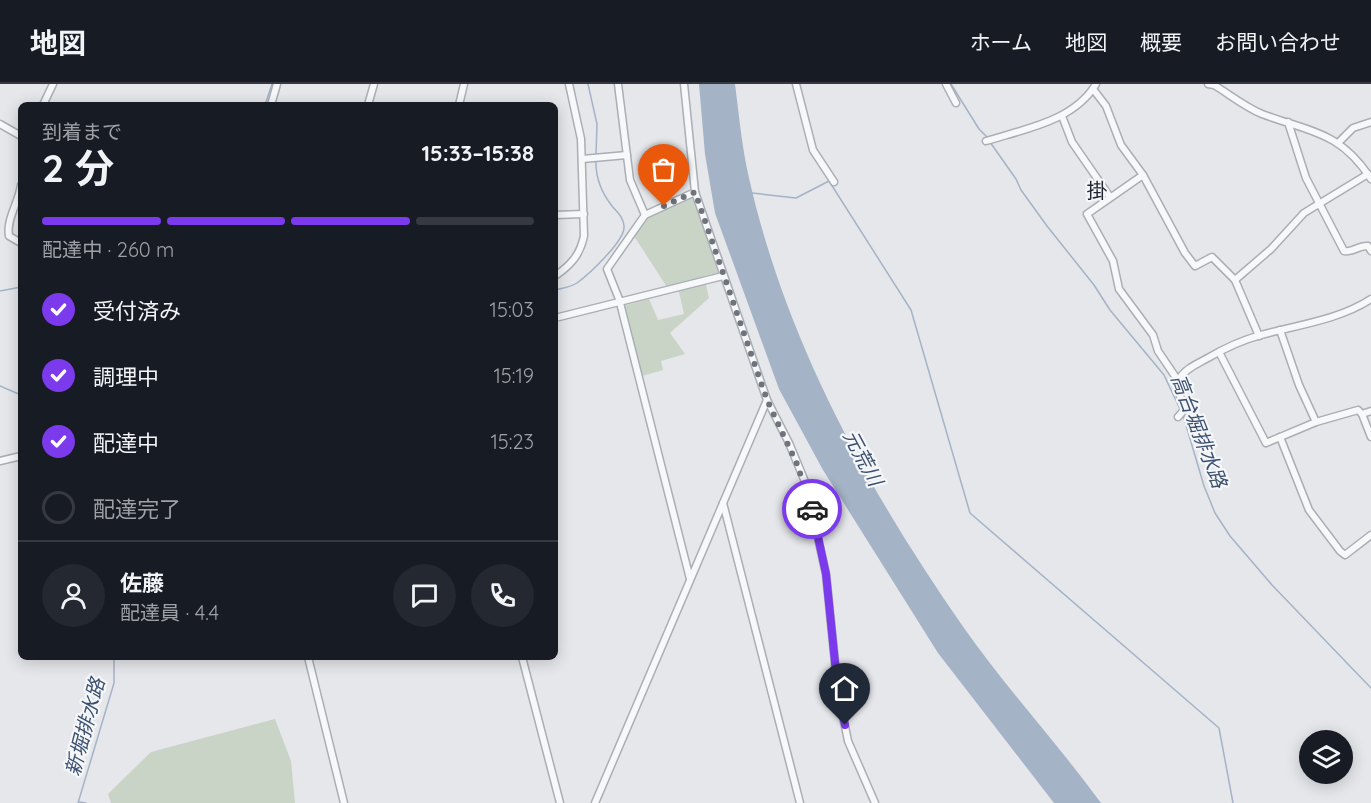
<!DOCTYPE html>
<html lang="ja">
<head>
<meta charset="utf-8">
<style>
  body { margin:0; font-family:Quicksand,"Noto Sans JP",sans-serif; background:#242831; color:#f1f3f6; height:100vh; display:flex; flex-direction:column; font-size:22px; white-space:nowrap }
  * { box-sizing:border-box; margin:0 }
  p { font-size:20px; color:#9ea1a6 }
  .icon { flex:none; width:33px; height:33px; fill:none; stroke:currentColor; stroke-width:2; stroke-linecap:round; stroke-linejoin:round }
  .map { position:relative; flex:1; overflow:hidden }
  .sheet { position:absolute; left:18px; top:18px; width:540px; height:558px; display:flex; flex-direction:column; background:#171b24; border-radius:9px; box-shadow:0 3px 15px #0003 }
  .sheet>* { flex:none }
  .tools { position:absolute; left:1299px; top:646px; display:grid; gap:12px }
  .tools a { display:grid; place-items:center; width:54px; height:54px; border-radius:50%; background:#171b24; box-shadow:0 3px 15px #0003; font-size:30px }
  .pin { position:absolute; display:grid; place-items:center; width:51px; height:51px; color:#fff; margin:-62px -26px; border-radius:50% 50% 50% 0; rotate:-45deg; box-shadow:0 0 6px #0007 }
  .pin .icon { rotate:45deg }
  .courier { position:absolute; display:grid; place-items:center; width:60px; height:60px; margin:-30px; border:4px solid #7c3aed; border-radius:50%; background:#fff; color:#222; box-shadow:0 2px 8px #0007 }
  .overview em { font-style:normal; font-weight:700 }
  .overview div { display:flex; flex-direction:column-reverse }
  .overview { display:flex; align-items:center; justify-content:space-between; height:102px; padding:0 24px }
  h1 { font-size:39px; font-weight:700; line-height:45px }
  .bar { display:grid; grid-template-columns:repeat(4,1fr); gap:9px 6px; align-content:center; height:72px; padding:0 24px }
  .bar i { height:8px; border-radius:4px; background:#363941 }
  .bar .selected { background:#7c3aed }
  .bar p { grid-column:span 4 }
  .line { display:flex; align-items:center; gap:15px; padding:0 24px; border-top:2px solid #363941 }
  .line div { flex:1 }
  .round { display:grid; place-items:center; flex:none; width:63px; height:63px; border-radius:32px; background:#242831 }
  ol { padding:0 24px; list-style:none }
  li { display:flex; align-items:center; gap:18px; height:66px }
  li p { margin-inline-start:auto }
  li .icon { padding:6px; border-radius:50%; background:#7c3aed; color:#fff; stroke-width:4 }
  li:last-child { color:#9ea1a6 }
  li i { width:33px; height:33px; border:3px solid #363941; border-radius:50% }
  header { display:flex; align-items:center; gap:36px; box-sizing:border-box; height:84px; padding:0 30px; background:#171b24; border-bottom:2px solid #363941 }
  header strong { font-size:28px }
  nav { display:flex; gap:33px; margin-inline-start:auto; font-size:21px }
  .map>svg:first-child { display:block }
  .green { fill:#c9d4c7 }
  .water { fill:#a4b3c6 }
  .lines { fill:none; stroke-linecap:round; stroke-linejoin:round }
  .stream { stroke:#a4b3c6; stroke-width:1.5 }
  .minor-casing { stroke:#aaaeb5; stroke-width:9 }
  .minor { stroke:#f7f8f9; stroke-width:6 }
  .done { stroke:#6e737c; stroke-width:6; stroke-dasharray:0 10.8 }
  .route { stroke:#7c3aed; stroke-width:8 }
  .labels { text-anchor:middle; stroke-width:4.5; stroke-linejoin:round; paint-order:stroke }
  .water-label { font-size:20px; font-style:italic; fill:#3c5171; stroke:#f4f6f8 }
  .quarter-label { font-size:21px; fill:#202533; stroke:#f4f6f8 }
</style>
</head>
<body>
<header>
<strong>地図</strong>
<nav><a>ホーム</a><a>地図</a><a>概要</a><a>お問い合わせ</a></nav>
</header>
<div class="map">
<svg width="1371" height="719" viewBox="0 0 1371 719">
  <rect width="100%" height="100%" fill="#e5e7eb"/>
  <!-- green -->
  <g class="green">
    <path d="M693,111L718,189L704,192L709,214L670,249L685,270L661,277L663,286L642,292L623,222L649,215L658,236L684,230L679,208L667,203L634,152L649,131Z"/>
    <path d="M275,635L291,677L295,719H111L108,710L151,668Z"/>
  </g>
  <!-- water -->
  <path class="water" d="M699,0H735C739,31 742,64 749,94C786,258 869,408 964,544C1007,605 1058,660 1101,719H1054L938,569L823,386L779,305L715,129L705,70Z"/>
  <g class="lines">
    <!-- stream -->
    <g class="stream">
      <path d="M588,0L597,40L596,70"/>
      <path d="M951,0L979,45L988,54"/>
      <path d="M265,21L272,0"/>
      <path d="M990,58L1016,95L1021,106L1047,142L1094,201L1110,226L1164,291L1181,327"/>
      <path d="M752,109L796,114L829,97L911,226L970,429L1219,644L1233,719"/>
      <path d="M555,206C563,204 571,203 577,199C588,191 626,156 624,142C624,134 617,128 612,122C601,108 595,94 596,75"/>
      <path d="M0,207L21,203"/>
      <path d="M0,302L21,311"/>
      <path d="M1183,331L1204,402L1215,429L1230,452L1272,501L1371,604"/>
      <path d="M79,718L86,719"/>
      <path d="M78,719L114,599V573"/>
    </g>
    <defs>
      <g id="minor">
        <path d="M618,0L630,96L645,131L607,185L619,215L690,495"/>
        <path d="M684,0L695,108L767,316L789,359L806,400L826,490L838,608L848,657L875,719"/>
        <path d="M796,0L813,66L834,98"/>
        <path d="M946,0L956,19"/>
        <path d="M1208,0L1214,1C1229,10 1245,23 1262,30C1310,48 1340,47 1371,95"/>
        <path d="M1093,5L1106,22L1121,61L1143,91L1185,169L1195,182L1212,173L1235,196L1259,252"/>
        <path d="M43,21L53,0"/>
        <path d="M271,21L277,0"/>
        <path d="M368,21L374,0"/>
        <path d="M459,21L464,0"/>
        <path d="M1062,32L1072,58L1110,113"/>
        <path d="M1288,38L1306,94L1344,167C1352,169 1359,161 1368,162L1371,167"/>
        <path d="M0,40L21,52"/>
        <path d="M986,57C1025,45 1074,37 1096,0"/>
        <path d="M1339,58L1353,44L1371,38"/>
        <path d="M582,75L627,71"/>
        <path d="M1143,91L1087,130L1113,177L1119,205L1153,251L1158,267L1179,298"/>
        <path d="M21,101C19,118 6,135 9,152L21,159"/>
        <path d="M555,131L584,130"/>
        <path d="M645,131L695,108"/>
        <path d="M555,192C571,181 580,171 584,152L581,55L569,0"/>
        <path d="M1235,196L1271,165L1304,129L1368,90"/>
        <path d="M555,234L723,192"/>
        <path d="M1280,246L1299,301L1316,338"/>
        <path d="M1219,268L1266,359L1316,338L1358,326L1362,330L1371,327"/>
        <path d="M1362,330L1371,353"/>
        <path d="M1178,333L1185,325C1182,316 1175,304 1180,294C1185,285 1197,280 1206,275C1223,265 1242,256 1261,251C1297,241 1339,236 1371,215"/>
        <path d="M1280,353L1309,426L1340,467L1345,471L1371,451"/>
        <path d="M0,377L21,372"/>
        <path d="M723,419L800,719"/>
        <path d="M308,573L344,719"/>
        <path d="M522,573L560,719"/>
        <path d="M595,719L767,316"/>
      </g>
    </defs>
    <!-- minor casing -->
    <use href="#minor" class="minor-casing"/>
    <!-- minor -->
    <use href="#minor" class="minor"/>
  </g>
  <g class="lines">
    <!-- done -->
    <path class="done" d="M664,122L695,108L767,316L797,380L812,425"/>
    <!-- route -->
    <path class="route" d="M812,425L826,490L838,608L845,641"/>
  </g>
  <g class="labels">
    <!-- water labels -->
    <g class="water-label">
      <text transform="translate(1199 347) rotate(69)" y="7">高台堀排水路</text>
      <text transform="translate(863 374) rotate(62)" y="7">元荒川</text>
      <text transform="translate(85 643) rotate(-75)" y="7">新堀排水路</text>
    </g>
    <!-- quarter labels -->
    <g class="quarter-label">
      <text x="1097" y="114">掛</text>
    </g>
  </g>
</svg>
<div class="tools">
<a><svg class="icon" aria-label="layers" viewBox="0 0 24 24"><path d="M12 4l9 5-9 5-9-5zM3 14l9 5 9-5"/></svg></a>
</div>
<div class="pin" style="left:664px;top:122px;background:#ea580c"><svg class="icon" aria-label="bag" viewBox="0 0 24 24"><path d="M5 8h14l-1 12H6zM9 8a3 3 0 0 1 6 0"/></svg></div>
<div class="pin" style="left:845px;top:641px;background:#1f2937"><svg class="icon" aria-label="home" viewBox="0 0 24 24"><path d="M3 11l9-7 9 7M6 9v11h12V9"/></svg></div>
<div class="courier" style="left:812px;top:425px"><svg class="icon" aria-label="car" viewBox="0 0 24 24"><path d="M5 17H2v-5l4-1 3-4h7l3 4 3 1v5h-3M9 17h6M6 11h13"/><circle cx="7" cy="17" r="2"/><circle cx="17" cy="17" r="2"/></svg></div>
<section class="sheet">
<div class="overview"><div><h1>2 分</h1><p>到着まで</p></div><em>15:33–15:38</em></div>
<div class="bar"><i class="selected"></i><i class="selected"></i><i class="selected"></i><i></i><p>配達中 · 260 m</p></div>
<ol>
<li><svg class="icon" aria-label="check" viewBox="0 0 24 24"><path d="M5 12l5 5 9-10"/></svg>受付済み<p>15:03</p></li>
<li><svg class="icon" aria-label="check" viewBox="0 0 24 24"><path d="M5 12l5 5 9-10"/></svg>調理中<p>15:19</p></li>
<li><svg class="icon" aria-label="check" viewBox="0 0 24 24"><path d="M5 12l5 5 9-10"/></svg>配達中<p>15:23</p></li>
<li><i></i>配達完了</li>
</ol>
<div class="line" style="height:108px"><a class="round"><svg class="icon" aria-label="person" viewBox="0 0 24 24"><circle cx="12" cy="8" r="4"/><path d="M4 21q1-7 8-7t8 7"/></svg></a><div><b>佐藤</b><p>配達員 · 4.4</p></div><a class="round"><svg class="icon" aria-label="chat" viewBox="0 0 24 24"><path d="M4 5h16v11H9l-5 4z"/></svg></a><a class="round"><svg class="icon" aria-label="phone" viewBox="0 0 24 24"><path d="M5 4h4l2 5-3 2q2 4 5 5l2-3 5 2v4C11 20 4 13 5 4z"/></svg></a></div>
</section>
</div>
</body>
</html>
